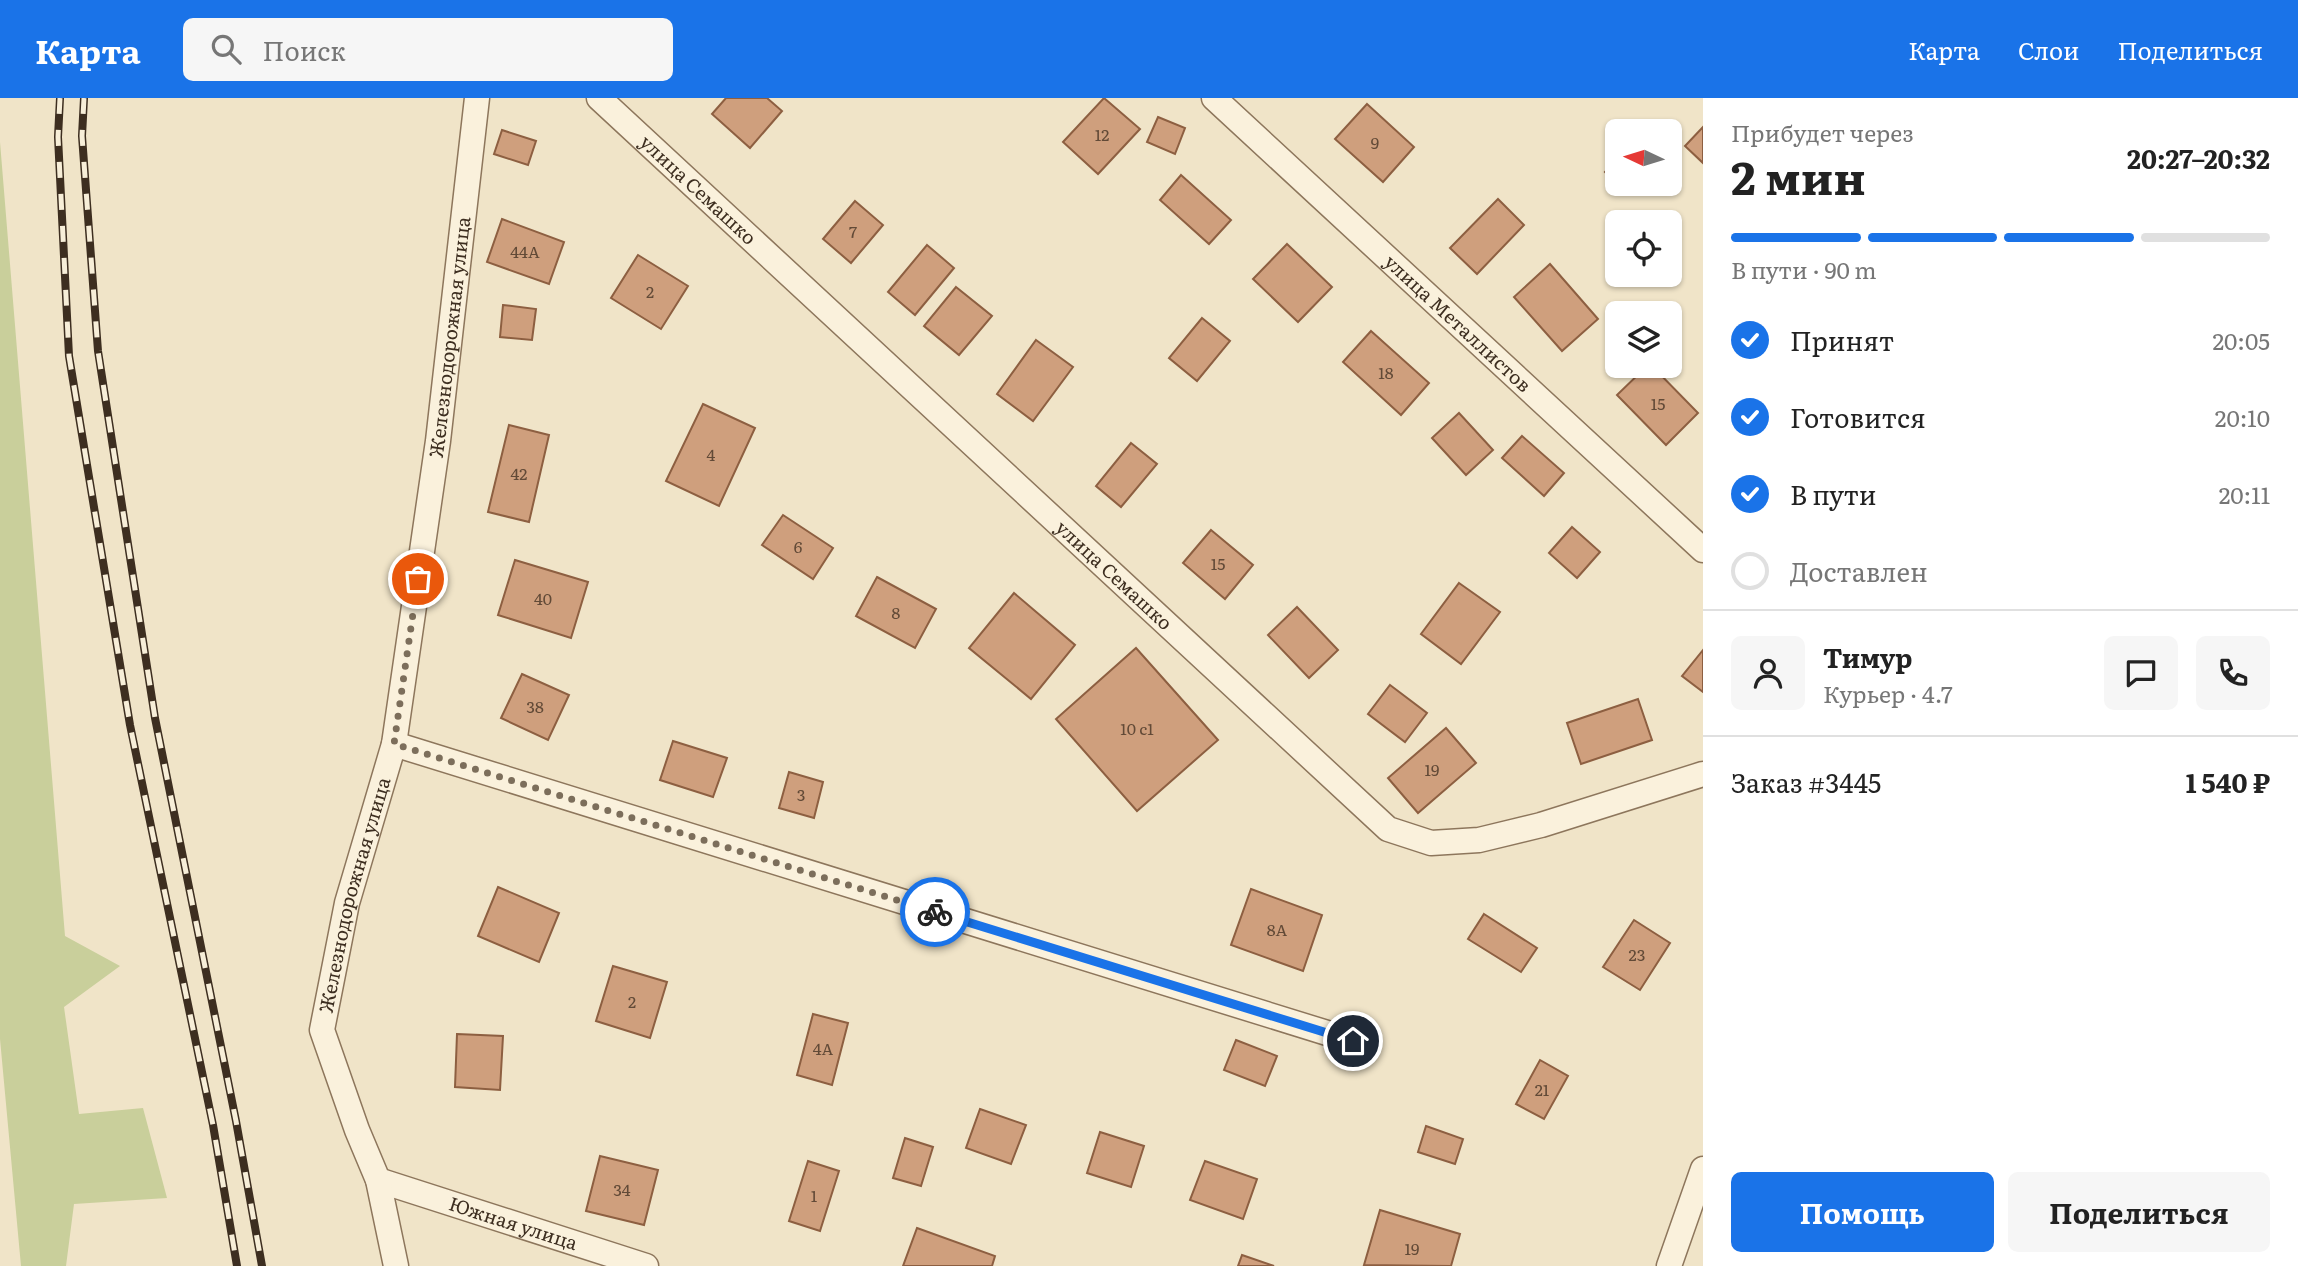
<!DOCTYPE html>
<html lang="ru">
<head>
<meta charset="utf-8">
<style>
  body { margin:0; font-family:Literata,serif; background:#f6f6f6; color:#222; height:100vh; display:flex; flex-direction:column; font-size:26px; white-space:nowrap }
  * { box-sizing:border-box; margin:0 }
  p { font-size:23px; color:#767676 }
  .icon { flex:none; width:38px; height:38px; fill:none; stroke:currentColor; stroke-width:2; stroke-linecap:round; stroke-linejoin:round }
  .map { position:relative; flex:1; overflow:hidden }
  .panel { display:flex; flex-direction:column; background:#fff; width:595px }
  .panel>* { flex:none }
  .needle { width:46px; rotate:274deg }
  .tools { position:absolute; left:1605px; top:21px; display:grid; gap:14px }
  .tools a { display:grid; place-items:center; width:77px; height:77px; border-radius:10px; background:#fff; box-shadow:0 2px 5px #0004; font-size:35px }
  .pin { position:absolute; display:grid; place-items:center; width:60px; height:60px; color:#fff; margin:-30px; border:4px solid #fff; border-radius:50%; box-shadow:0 2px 7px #0007 }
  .courier { position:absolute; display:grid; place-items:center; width:70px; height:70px; margin:-35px; border:5px solid #1a73e8; border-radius:50%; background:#fff; color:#222; box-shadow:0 2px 9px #0007 }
  .summary em { font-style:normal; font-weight:700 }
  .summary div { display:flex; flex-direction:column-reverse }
  .summary { display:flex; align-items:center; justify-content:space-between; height:119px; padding:0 28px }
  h1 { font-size:46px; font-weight:700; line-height:52px }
  .bar { display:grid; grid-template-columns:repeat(4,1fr); gap:10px 7px; align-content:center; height:84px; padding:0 28px }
  .bar i { height:9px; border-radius:5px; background:#e0e0e0 }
  .bar .current { background:#1a73e8 }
  .bar p { grid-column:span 4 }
  .line { display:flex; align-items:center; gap:18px; padding:0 28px; border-top:2px solid #e0e0e0 }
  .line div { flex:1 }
  .round { display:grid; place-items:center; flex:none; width:74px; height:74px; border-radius:10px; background:#f6f6f6 }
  ol { padding:0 28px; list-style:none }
  li { display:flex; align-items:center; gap:21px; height:77px }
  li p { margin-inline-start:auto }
  li .icon { padding:7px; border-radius:50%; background:#1a73e8; color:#fff; stroke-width:4 }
  li:last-child { color:#767676 }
  li i { width:38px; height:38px; border:4px solid #e0e0e0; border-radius:50% }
  .primary-button { display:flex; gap:14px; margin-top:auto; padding:14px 28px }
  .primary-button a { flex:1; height:80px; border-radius:10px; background:#1a73e8; color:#fff; font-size:28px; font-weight:700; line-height:80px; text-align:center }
  .primary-button a+a { background:#f6f6f6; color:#222 }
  header { display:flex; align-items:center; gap:42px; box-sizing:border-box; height:98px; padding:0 35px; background:#1a73e8; color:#fff }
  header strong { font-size:33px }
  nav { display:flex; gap:38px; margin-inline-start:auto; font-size:24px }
  .search { width:490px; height:63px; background:#f6f6f6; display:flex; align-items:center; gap:18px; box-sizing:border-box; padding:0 24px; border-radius:10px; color:#767676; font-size:26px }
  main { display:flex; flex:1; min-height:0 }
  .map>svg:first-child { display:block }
  .green { fill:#c9cf9b }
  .building { fill:#cf9f7d; stroke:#8d5f41; stroke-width:2 }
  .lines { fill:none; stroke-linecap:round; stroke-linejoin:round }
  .minor-casing { stroke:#8d765c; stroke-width:27 }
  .minor { stroke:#faf1dc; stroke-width:24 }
  .rail-casing { stroke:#3d2e20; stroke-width:8 }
  .rail { stroke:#f7eed8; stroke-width:5; stroke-dasharray:16; stroke-linecap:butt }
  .done { stroke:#7c6e5b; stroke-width:7; stroke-dasharray:0 12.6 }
  .route { stroke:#1a73e8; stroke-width:9 }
  .labels { text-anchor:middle; stroke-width:5; stroke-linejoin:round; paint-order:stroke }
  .number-label { font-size:16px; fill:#624a37 }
  .street-label { font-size:19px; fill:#3d2e20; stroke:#f7eed8 }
</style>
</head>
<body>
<header>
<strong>Карта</strong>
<div class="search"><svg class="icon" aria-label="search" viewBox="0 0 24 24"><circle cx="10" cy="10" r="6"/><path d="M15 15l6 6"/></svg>Поиск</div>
<nav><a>Карта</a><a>Слои</a><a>Поделиться</a></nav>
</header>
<main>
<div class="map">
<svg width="1703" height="1168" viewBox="0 0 1703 1168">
  <rect width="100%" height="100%" fill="#f0e4c8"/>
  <!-- green -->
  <path class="green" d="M0,44L65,838L120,868L64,909L79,1016L143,1010L167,1100L74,1106L66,1168H21L0,941Z"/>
  <!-- building -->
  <g class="building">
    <path d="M726,0H767L782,13L750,50L712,16Z"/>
    <path d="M1104,0L1140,31L1098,76L1063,44Z"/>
    <path d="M1367,6L1414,49L1383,84L1335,41Z"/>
    <path d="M1158,19L1185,30L1175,56L1147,44Z"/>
    <path d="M1703,29V65L1685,48Z"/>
    <path d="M502,32L536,43L528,67L494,56Z"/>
    <path d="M1617,61V86H1634L1625,95L1605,74Z"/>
    <path d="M1181,77L1231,122L1209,146L1160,102Z"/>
    <path d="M1498,101L1524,127L1477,176L1450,150Z"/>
    <path d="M855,103L883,127L851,165L823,141Z"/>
    <path d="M502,121L564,144L549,186L487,164Z"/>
    <path d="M1287,146L1332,189L1298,224L1253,181Z"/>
    <path d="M927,147L954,170L915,217L888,194Z"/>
    <path d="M638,157L688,188L661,231L611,200Z"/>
    <path d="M1550,166L1598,221L1562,253L1514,199Z"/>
    <path d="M956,189L992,218L959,257L924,228Z"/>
    <path d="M503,207L536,211L532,242L500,239Z"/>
    <path d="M1202,220L1230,243L1197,283L1169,260Z"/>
    <path d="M1371,233L1429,285L1401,317L1343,264Z"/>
    <path d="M1036,242L1073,269L1033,323L997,296Z"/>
    <path d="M1647,268H1652L1698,315L1666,347L1617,297Z"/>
    <path d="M703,306L755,330L719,408L666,383Z"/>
    <path d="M1459,315L1493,352L1466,377L1432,340Z"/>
    <path d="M509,327L549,337L529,424L488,414Z"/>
    <path d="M1522,338L1564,375L1544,398L1502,360Z"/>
    <path d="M1131,345L1157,366L1121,409L1096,388Z"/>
    <path d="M783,417L833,450L813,481L762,447Z"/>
    <path d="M1572,429L1600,454L1577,480L1549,455Z"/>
    <path d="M1211,432L1253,467L1225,501L1183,465Z"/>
    <path d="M515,462L588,484L571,540L498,517Z"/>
    <path d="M877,479L936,511L915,550L856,518Z"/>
    <path d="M1459,485L1500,514L1461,566L1421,536Z"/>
    <path d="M1014,495L1075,547L1031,601L969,550Z"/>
    <path d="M1297,509L1338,552L1309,580L1268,537Z"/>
    <path d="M1136,550L1218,642L1137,713L1056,621Z"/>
    <path d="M1703,552V594L1682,578Z"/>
    <path d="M522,576L569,597L548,642L501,620Z"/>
    <path d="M1390,587L1427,615L1405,644L1368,616Z"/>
    <path d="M1638,601L1652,642L1581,666L1567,625Z"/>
    <path d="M1446,630L1476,665L1418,715L1388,680Z"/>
    <path d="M673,643L727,660L713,699L660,682Z"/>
    <path d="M789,674L823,684L814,720L779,710Z"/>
    <path d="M498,789L559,815L539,864L478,838Z"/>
    <path d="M1251,791L1322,817L1303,873L1231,847Z"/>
    <path d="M1484,816L1537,850L1521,874L1468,841Z"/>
    <path d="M1634,822L1670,845L1640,892L1603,869Z"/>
    <path d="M613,868L667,884L650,940L596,923Z"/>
    <path d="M813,916L848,925L832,987L797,977Z"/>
    <path d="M457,936L503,938L500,992L455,989Z"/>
    <path d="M1236,942L1277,958L1265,988L1224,972Z"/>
    <path d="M1540,962L1568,978L1544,1021L1516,1006Z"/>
    <path d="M980,1011L1026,1027L1011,1066L966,1050Z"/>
    <path d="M1426,1028L1463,1041L1455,1066L1418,1054Z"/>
    <path d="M1100,1034L1144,1048L1131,1089L1087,1075Z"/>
    <path d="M905,1040L933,1049L921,1088L893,1080Z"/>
    <path d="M600,1058L658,1072L644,1127L586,1113Z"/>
    <path d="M808,1063L839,1073L820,1133L789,1123Z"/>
    <path d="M1205,1063L1257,1081L1243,1121L1190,1102Z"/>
    <path d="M1380,1112L1460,1136L1451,1168L1364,1167Z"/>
    <path d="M917,1130L995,1158L992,1168H903Z"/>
    <path d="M1242,1157L1274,1168H1238Z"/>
  </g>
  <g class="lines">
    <defs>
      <g id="minor">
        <path id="s1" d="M599,0L1388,731L1431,745L1479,742L1541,727L1703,676"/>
        <path id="s2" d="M1214,0L1703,452"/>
        <path d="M394,646L1353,943"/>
        <path id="s3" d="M378,1082L646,1168"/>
        <path id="s4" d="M396,1168L378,1082L357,1032L322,932L347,805L394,646L438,343L477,0"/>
        <path d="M1669,1168L1703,1071"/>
      </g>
    </defs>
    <!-- minor casing -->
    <use href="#minor" class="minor-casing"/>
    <!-- minor -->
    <use href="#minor" class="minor"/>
    <defs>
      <g id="rail">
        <path d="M60,0L58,39L69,258L130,627L213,1027L237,1168"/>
        <path d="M84,0L82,38L98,253L155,620L236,1023L262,1168"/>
      </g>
    </defs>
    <!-- rail casing -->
    <use href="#rail" class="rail-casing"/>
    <!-- rail -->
    <use href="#rail" class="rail"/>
  </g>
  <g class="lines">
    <!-- done -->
    <path class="done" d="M418,481L394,646L935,814"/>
    <!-- route -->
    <path class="route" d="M935,814L1353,943"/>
  </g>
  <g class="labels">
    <!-- number labels -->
    <g class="number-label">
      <text x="1102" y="43">12</text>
      <text x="1375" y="51">9</text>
      <text x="853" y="140">7</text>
      <text x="525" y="160">44А</text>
      <text x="650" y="200">2</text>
      <text x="1386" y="281">18</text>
      <text x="1658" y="312">15</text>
      <text x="711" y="363">4</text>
      <text x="519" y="382">42</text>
      <text x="798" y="455">6</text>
      <text x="1218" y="472">15</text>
      <text x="543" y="507">40</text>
      <text x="896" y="521">8</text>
      <text x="535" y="615">38</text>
      <text x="1137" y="637">10 с1</text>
      <text x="1432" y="678">19</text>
      <text x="801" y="703">3</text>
      <text x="1277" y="838">8А</text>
      <text x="1637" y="863">23</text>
      <text x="632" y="910">2</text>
      <text x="823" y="957">4А</text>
      <text x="1542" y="998">21</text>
      <text x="622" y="1098">34</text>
      <text x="814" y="1104">1</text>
      <text x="1412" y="1157">19</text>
    </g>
    <!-- street labels -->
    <g class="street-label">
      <text dy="7" stroke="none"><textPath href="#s1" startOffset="135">улица Семашко</textPath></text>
      <text dy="7" stroke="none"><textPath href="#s2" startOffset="332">улица Металлистов</textPath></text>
      <text dy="7" stroke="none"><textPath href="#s4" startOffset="954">Железнодорожная улица</textPath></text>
      <text dy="7" stroke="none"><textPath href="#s1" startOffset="702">улица Семашко</textPath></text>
      <text dy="7" stroke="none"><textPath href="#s4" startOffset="387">Железнодорожная улица</textPath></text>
      <text dy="7" stroke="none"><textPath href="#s3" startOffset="142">Южная улица</textPath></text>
    </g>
  </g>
</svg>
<div class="tools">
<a><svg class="needle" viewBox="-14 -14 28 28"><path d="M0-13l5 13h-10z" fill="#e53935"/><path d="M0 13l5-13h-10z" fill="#767676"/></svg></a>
<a><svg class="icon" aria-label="locate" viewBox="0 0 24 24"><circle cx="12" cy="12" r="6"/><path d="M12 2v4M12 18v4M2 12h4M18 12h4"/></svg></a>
<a><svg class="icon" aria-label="layers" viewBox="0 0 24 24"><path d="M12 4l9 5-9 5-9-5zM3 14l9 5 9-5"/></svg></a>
</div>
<div class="pin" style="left:418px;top:481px;background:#ea580c"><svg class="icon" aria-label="bag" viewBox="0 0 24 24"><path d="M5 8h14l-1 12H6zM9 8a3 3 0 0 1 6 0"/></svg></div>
<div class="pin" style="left:1353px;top:943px;background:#1f2937"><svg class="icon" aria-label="home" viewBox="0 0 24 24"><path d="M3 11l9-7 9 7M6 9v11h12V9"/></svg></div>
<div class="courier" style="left:935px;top:814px"><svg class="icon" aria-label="bike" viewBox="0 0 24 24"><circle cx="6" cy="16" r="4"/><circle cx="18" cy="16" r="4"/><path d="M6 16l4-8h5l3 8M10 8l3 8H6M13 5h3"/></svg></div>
</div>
<section class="panel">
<div class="summary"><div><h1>2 мин</h1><p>Прибудет через</p></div><em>20:27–20:32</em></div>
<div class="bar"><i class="current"></i><i class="current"></i><i class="current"></i><i></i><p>В пути · 90 m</p></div>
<ol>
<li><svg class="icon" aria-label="check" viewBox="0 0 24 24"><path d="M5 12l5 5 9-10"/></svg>Принят<p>20:05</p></li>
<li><svg class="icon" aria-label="check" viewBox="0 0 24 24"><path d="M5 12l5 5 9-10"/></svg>Готовится<p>20:10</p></li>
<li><svg class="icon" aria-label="check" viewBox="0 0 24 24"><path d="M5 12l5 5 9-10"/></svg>В пути<p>20:11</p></li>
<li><i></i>Доставлен</li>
</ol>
<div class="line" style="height:126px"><a class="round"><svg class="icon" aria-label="person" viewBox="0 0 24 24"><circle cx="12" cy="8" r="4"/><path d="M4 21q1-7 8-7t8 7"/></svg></a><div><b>Тимур</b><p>Курьер · 4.7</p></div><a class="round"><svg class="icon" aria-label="chat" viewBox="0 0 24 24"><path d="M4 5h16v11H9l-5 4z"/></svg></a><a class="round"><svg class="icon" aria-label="phone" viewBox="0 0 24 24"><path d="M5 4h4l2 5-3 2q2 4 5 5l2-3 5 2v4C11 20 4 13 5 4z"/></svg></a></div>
<div class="line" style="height:91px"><div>Заказ #3445</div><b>1 540 ₽</b></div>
<div class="primary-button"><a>Помощь</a><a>Поделиться</a></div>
</section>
</main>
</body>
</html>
